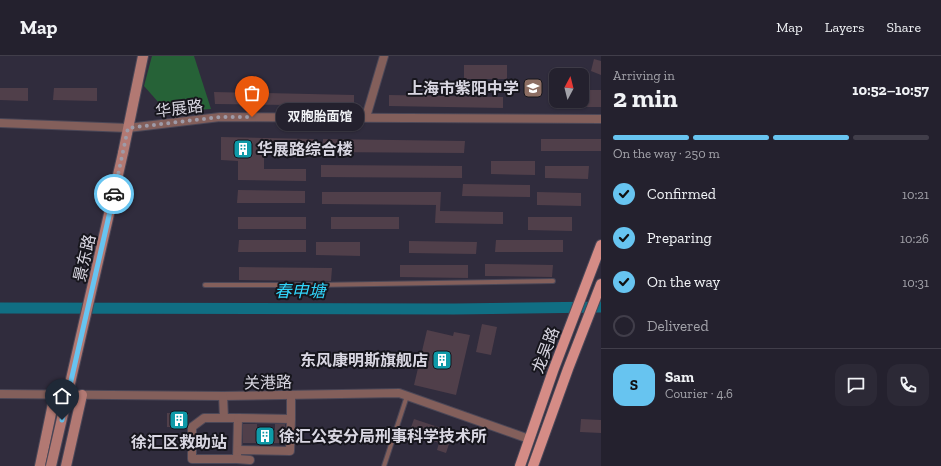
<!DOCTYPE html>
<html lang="en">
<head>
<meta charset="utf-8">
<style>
  body { margin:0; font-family:"Zilla Slab","Noto Sans SC",serif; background:#2c2936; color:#f1f3f6; height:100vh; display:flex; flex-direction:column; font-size:15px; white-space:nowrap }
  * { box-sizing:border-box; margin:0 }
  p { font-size:13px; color:#a3a3aa }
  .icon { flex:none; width:22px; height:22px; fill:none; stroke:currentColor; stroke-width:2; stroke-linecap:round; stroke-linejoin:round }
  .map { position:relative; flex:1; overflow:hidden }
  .details { display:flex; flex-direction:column; background:#24212e; width:340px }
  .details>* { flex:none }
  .needle { width:26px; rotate:7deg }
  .tools { position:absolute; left:549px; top:12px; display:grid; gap:8px }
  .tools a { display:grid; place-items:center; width:40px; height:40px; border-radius:8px; background:#24212e; box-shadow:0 1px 3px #0004,0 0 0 1px #413e4a; font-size:20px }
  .pin { position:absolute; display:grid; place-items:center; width:34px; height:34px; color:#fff; margin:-41px -17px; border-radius:50% 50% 50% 0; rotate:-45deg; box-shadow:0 0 4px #0007 }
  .pin .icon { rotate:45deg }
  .courier { position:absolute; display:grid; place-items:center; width:40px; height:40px; margin:-20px; border:3px solid #67c4f0; border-radius:50%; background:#fff; color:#222; box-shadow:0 1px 5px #0007 }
  .bubble { position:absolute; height:28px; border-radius:12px; background:#24212e; box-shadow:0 1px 3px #0004,0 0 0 1px #413e4a; font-size:13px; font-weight:700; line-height:28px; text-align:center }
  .overview em { font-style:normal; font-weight:700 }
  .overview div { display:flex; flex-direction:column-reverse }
  .overview { display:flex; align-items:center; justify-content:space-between; height:68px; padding:0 12px }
  h1 { font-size:26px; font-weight:700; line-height:30px }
  .bar { display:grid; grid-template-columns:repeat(4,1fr); gap:6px 4px; align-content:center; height:48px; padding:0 12px }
  .bar i { height:5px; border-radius:3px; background:#413e4a }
  .bar .current { background:#67c4f0 }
  .bar p { grid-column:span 4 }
  .line { display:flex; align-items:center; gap:10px; padding:0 12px; border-top:1px solid #413e4a }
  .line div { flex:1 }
  .round { display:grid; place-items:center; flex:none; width:42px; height:42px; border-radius:12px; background:#2c2936 }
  ol { padding:0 12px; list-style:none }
  li { display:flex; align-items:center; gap:12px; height:44px }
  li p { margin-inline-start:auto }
  li .icon { padding:4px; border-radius:50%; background:#67c4f0; color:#111; stroke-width:4 }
  li:last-child { color:#a3a3aa }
  li i { width:22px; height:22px; border:2px solid #413e4a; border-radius:50% }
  header { display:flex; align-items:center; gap:24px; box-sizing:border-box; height:56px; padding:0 20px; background:#24212e; border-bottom:1px solid #413e4a }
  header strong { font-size:19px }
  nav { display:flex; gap:22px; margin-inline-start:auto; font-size:14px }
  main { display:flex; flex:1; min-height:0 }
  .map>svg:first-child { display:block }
  .green { fill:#266237 }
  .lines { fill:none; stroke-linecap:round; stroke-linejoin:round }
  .river { stroke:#106e83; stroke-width:11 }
  .building { fill:#503f4a }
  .lane-casing { stroke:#4b4757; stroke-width:6 }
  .street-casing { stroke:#4b4757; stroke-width:10 }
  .secondary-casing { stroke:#4b4757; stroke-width:12 }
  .primary-casing { stroke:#4b4757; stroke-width:12 }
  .lane { stroke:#835f5b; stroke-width:4 }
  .street { stroke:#835f5b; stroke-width:8 }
  .secondary { stroke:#b27973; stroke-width:10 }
  .primary { stroke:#d58c86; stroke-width:10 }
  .secondary-bridge-casing { stroke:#4b4757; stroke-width:12; stroke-linecap:butt }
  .secondary-bridge { stroke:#b27973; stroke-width:10 }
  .done { stroke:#9e9ba8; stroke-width:4; stroke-dasharray:0 7.2 }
  .route { stroke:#67c4f0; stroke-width:5 }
  .labels { text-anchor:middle; stroke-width:4; stroke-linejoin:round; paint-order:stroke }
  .poi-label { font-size:16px; font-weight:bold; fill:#d9d7e2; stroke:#17161d; text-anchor:end }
  .street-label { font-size:16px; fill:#d9d7e2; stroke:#17161d }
  .water-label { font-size:17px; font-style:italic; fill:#31d5fb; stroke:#17161d }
</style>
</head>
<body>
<header>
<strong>Map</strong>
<nav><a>Map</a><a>Layers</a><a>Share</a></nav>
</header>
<main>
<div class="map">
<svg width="601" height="410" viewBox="0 0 601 410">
  <rect width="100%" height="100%" fill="#302c3d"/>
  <!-- green -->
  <path class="green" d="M152,0H194L211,53L167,56L144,30Z"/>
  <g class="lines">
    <!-- river -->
    <path class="river" d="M0,252L454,253L601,251"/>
  </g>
  <!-- building -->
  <g class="building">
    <path d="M594,3L601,5V19L591,15Z"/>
    <rect x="464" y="9" width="43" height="14"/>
    <path d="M0,32H28V45L0,44Z"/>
    <path d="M54,32H97V45L53,44Z"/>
    <path d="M582,34H601V51H560V45H582Z"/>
    <path d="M214,36L354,39V50L215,48Z"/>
    <path d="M389,39L503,41V52L389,50Z"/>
    <path d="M221,81L314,83L313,96L264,95V113H306V125L238,124V105L221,104Z"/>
    <path d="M323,83L465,85L464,97L322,96Z"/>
    <rect x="541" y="83" width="60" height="12"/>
    <path d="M491,105H535V119L491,118Z"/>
    <path d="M321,109L462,110V122L321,121Z"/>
    <path d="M545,110H589L588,123L545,122Z"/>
    <path d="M463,128L530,129V141L462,140Z"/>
    <path d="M238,134L305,135V147H237Z"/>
    <path d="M322,136H441L440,155L503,156V168L435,167L436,149L322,148Z"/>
    <path d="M537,136L581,137V150L537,149Z"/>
    <rect x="238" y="161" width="68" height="12"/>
    <rect x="331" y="161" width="68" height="12"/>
    <path d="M528,161H572V175L528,174Z"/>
    <path d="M239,184H306V196H238Z"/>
    <path d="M496,184H563V196H495Z"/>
    <path d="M409,185L477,186L476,198L409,197Z"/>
    <path d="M316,186H360V200L316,199Z"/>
    <path d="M485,208L553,209L552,221L485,220Z"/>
    <path d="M400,209H468V222L400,221Z"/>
    <path d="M239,211L332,212L331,225L239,224Z"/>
    <path d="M482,268L497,271L491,299L476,296Z"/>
    <path d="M427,274L453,280L454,276L470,279L456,339L414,329Z"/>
    <path d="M167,357L189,358V366L187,371H167Z"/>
    <path d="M414,363L453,376L446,397L437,394L439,387L409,377Z"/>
    <path d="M581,363L601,364V377L580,376Z"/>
    <path d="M243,368H257V374H275V368H285V387H243Z"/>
  </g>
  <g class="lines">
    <defs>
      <g id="lane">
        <path d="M205,229H315L553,225"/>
        <path d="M384,410L407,340"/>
      </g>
      <g id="street">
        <path d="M366,61L384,0"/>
        <path d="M0,67L128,72L220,61L601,63"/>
        <path d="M0,338L223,340L399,337L529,383"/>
        <path d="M223,340L224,362H204L192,371V403H237L238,362H224"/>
        <path d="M238,362L291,363V339"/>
        <path d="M238,394L290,395L291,363"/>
        <path d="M237,403L250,404"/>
      </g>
      <g id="secondary">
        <path d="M123,97L143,0"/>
        <path d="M40,410L55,338"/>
        <path d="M66,410L82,339"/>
      </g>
      <g id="primary">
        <path d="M520,410L553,315L601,189"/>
        <path d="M533,410L568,313L601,228"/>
      </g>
    </defs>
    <!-- lane casing -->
    <use href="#lane" class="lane-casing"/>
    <!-- street casing -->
    <use href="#street" class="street-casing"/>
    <!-- secondary casing -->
    <use href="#secondary" class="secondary-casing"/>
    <!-- primary casing -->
    <use href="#primary" class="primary-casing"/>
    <!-- lane -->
    <use href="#lane" class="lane"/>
    <!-- street -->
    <use href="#street" class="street"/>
    <!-- secondary -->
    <use href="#secondary" class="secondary"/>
    <!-- primary -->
    <use href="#primary" class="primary"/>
    <defs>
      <path id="secondary-bridge" d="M51,410L123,97"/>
    </defs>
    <!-- secondary-bridge casing -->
    <use href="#secondary-bridge" class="secondary-bridge-casing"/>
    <!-- secondary-bridge -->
    <use href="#secondary-bridge" class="secondary-bridge"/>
  </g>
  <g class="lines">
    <!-- done -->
    <path class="done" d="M114,138L128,72L220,61H252"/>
    <!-- route -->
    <path class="route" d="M62,364L114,138"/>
  </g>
  <!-- icons -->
  <defs>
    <symbol id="school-square" viewBox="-11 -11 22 22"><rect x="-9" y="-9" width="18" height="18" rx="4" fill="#8d6e63" stroke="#17161d"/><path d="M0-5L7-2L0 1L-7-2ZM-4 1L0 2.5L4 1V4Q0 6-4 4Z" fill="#fff"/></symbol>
    <symbol id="building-square" viewBox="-11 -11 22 22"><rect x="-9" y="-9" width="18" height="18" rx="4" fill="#0f9aa8" stroke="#17161d"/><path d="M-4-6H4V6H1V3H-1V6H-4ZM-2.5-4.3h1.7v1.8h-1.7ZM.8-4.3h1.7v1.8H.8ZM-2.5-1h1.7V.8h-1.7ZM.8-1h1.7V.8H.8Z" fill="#fff"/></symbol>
  </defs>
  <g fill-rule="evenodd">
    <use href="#school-square" x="522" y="21" width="22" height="22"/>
    <use href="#building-square" x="232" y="82" width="22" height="22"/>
    <use href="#building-square" x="431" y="293" width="22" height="22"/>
    <use href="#building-square" x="168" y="353" width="22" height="22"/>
    <use href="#building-square" x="254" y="369" width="22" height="22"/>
  </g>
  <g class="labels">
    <!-- poi labels -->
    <g class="poi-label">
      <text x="519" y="38">上海市紫阳中学</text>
      <text x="257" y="99" text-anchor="start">华展路综合楼</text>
      <text x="428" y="310">东风康明斯旗舰店</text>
      <text x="279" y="386" text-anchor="start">徐汇公安分局刑事科学技术所</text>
      <text x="179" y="392" text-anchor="middle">徐汇区救助站</text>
    </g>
    <!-- street labels -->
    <g class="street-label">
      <text transform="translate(179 52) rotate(-7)" y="6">华展路</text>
      <text transform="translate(84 202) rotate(-77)" y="6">景东路</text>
      <text transform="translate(545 294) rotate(-69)" y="6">龙吴路</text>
      <text transform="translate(268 326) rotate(-1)" y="6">关港路</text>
    </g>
    <!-- water labels -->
    <g class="water-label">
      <text x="300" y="241">春申塘</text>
    </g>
  </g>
</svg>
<div class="tools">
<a><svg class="needle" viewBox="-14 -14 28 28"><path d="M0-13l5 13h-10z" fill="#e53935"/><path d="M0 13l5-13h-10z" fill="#a3a3aa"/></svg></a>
</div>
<div class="pin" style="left:252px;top:61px;background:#ea580c"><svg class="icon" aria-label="bag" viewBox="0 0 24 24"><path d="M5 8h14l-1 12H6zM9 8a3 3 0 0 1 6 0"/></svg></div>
<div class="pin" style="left:62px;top:364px;background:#1f2937"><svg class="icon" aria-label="home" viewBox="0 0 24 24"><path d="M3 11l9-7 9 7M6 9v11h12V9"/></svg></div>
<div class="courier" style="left:114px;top:138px"><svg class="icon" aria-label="car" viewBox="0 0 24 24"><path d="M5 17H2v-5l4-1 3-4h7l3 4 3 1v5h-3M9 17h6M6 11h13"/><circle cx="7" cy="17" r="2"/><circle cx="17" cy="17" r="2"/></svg></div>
<div class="bubble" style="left:276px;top:47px;width:88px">双胞胎面馆</div>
</div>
<section class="details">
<div class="overview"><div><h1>2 min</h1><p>Arriving in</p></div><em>10:52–10:57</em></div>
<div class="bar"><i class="current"></i><i class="current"></i><i class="current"></i><i></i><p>On the way · 250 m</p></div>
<ol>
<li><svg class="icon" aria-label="check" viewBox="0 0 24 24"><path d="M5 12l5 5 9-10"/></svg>Confirmed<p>10:21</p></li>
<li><svg class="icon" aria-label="check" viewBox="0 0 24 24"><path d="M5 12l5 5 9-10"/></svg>Preparing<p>10:26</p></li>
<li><svg class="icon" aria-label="check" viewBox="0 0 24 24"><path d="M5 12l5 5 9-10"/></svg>On the way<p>10:31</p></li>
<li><i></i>Delivered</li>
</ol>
<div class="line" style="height:72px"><b class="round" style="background:#67c4f0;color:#111">S</b><div><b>Sam</b><p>Courier · 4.6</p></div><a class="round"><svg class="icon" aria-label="chat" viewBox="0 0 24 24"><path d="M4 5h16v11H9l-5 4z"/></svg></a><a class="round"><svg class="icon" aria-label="phone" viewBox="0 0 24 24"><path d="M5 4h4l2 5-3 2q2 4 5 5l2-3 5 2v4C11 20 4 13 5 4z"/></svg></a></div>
</section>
</main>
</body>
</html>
